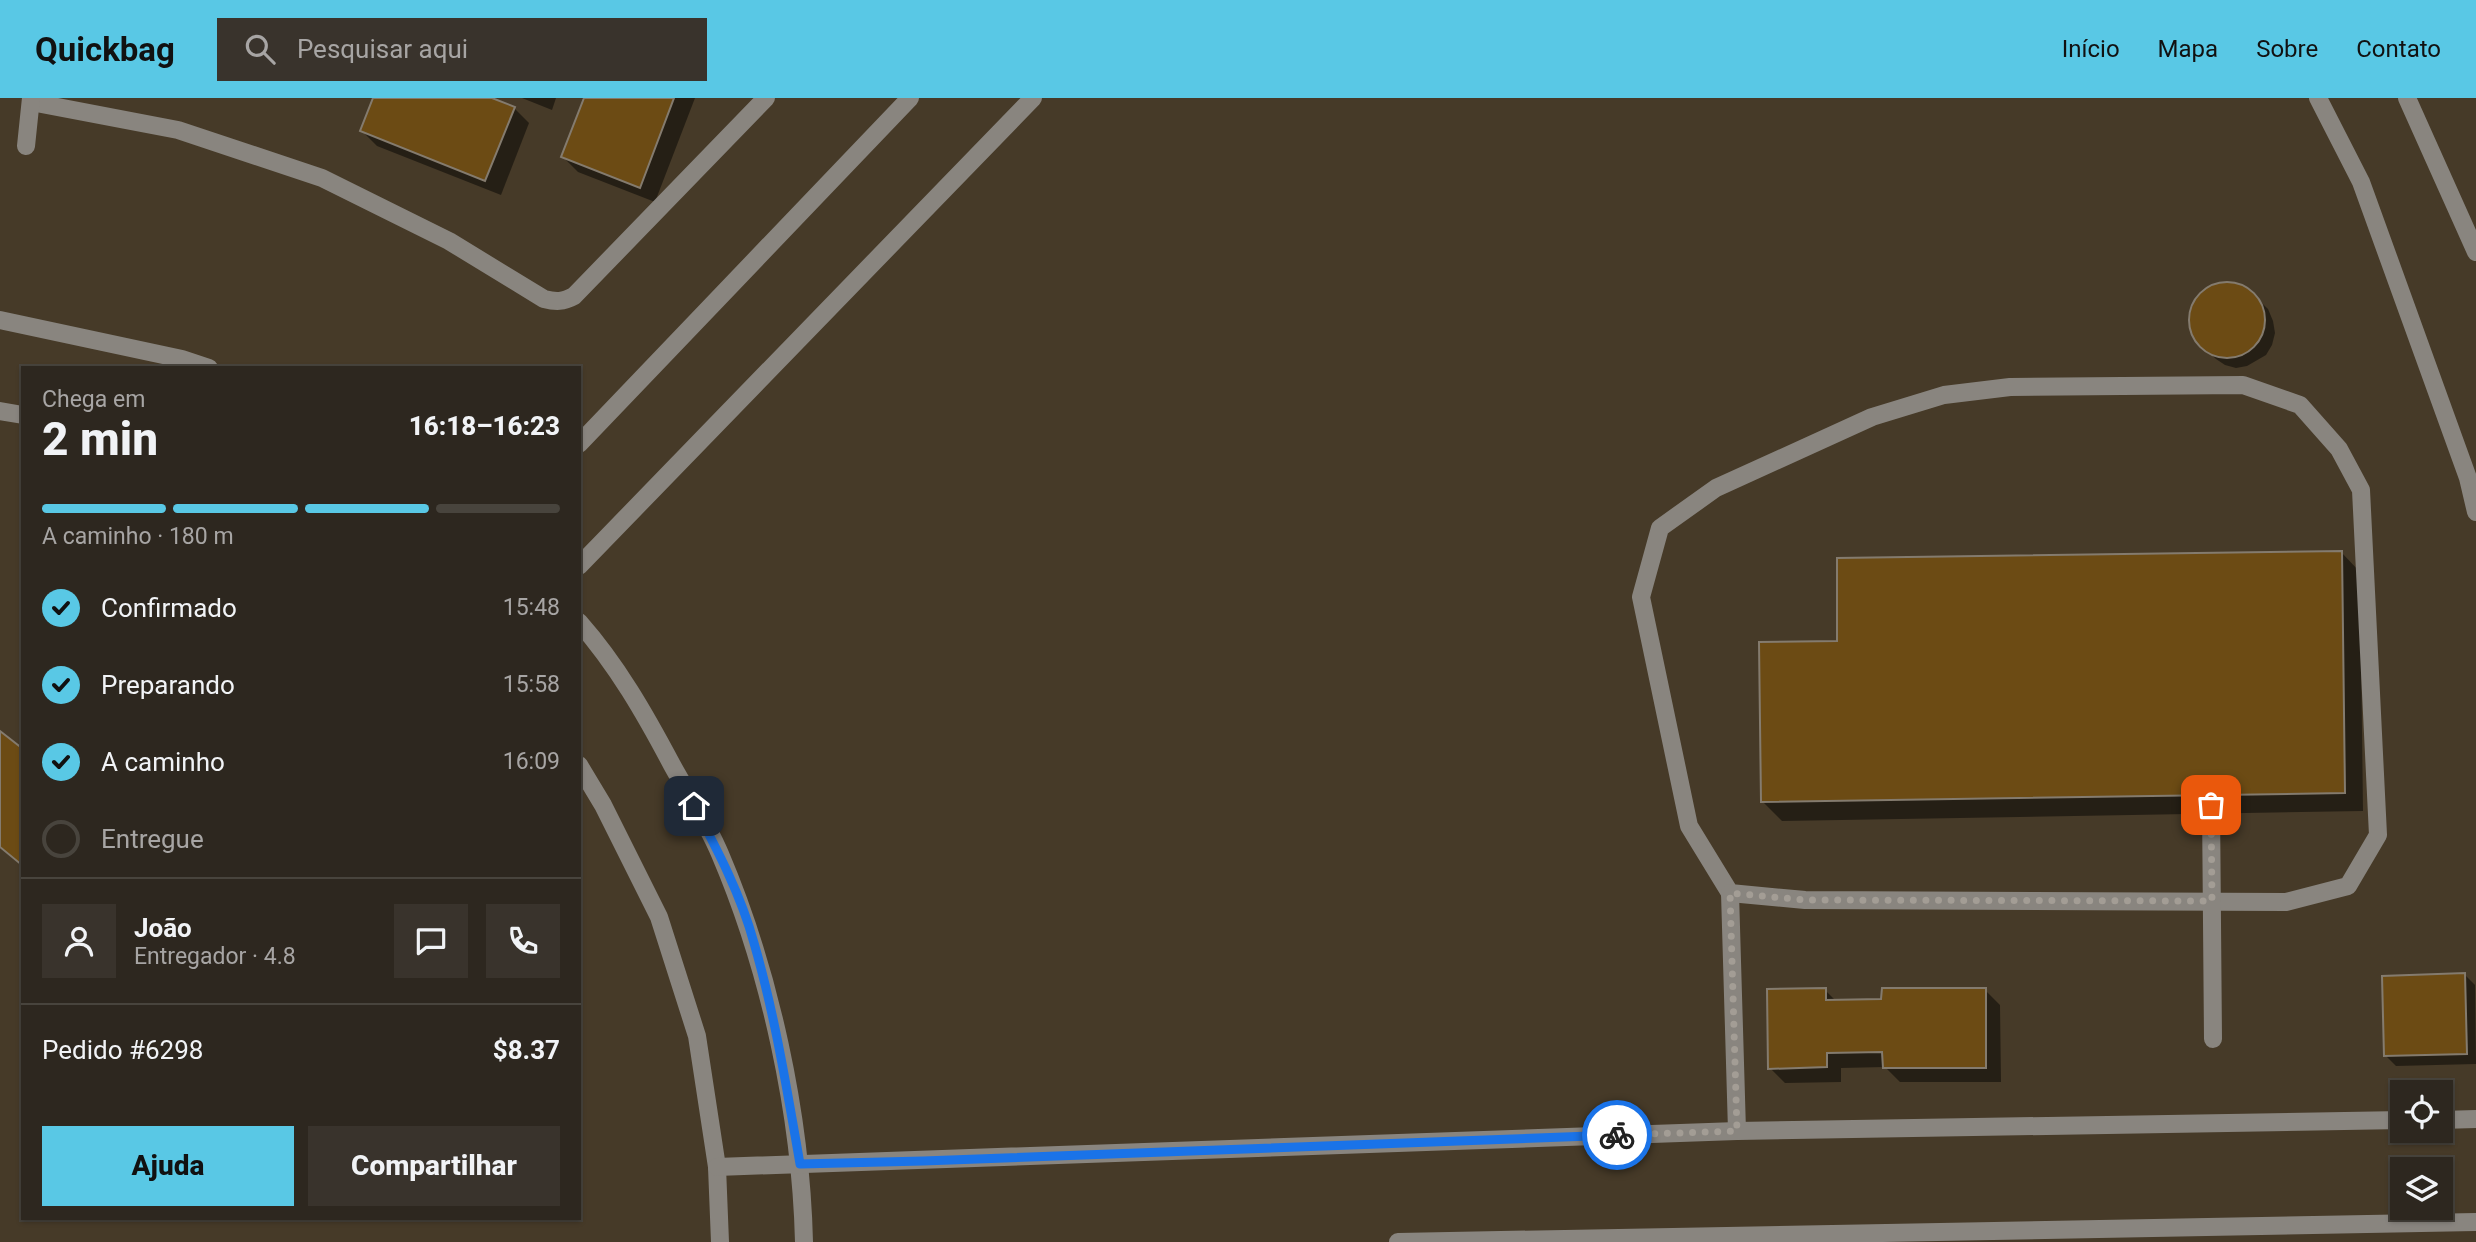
<!DOCTYPE html>
<html lang="pt">
<head>
<meta charset="utf-8">
<style>
  body { margin:0; font-family:Roboto,sans-serif; background:#39332c; color:#f1f3f6; height:100vh; display:flex; flex-direction:column; font-size:26px; white-space:nowrap }
  * { box-sizing:border-box; margin:0 }
  p { font-size:23px; color:#a7a5a4 }
  .icon { flex:none; width:38px; height:38px; fill:none; stroke:currentColor; stroke-width:2; stroke-linecap:round; stroke-linejoin:round }
  .map { position:relative; flex:1; overflow:hidden }
  .sheet { position:absolute; left:21px; top:268px; width:560px; height:854px; display:flex; flex-direction:column; background:#2d271f; border-radius:0px; box-shadow:0 2px 5px #0004,0 0 0 2px #48443d }
  .sheet>* { flex:none }
  .buttons { position:absolute; left:2390px; top:982px; display:grid; gap:14px }
  .buttons a { display:grid; place-items:center; width:63px; height:63px; border-radius:0px; background:#2d271f; box-shadow:0 2px 5px #0004,0 0 0 2px #48443d; font-size:35px }
  .pin { position:absolute; display:grid; place-items:center; width:60px; height:60px; color:#fff; margin:-30px; border-radius:14px; box-shadow:0 4px 10px #0006 }
  .courier { position:absolute; display:grid; place-items:center; width:70px; height:70px; margin:-35px; border:5px solid #1a73e8; border-radius:50%; background:#fff; color:#222; box-shadow:0 2px 9px #0007 }
  .summary em { font-style:normal; font-weight:800 }
  .summary div { display:flex; flex-direction:column-reverse }
  .summary { display:flex; align-items:center; justify-content:space-between; height:119px; padding:0 21px }
  h1 { font-size:46px; font-weight:800; line-height:52px }
  .bar { display:grid; grid-template-columns:repeat(4,1fr); gap:10px 7px; align-content:center; height:84px; padding:0 21px }
  .bar i { height:9px; border-radius:5px; background:#48443d }
  .bar .active { background:#59c8e5 }
  .bar p { grid-column:span 4 }
  .line { display:flex; align-items:center; gap:18px; padding:0 21px; border-top:2px solid #48443d }
  .line div { flex:1 }
  .round { display:grid; place-items:center; flex:none; width:74px; height:74px; border-radius:0px; background:#39332c }
  ol { padding:0 21px; list-style:none }
  li { display:flex; align-items:center; gap:21px; height:77px }
  li p { margin-inline-start:auto }
  li .icon { padding:7px; border-radius:50%; background:#59c8e5; color:#111; stroke-width:4 }
  li:last-child { color:#a7a5a4 }
  li i { width:38px; height:38px; border:4px solid #48443d; border-radius:50% }
  .cta { display:flex; gap:14px; margin-top:auto; padding:14px 21px }
  .cta a { flex:1; height:80px; border-radius:0px; background:#59c8e5; color:#111; font-size:28px; font-weight:800; line-height:80px; text-align:center }
  .cta a+a { background:#39332c; color:#f1f3f6 }
  header { display:flex; align-items:center; gap:42px; box-sizing:border-box; height:98px; padding:0 35px; background:#59c8e5; color:#111 }
  header strong { font-size:33px }
  nav { display:flex; gap:38px; margin-inline-start:auto; font-size:24px }
  .search { width:490px; height:63px; background:#39332c; display:flex; align-items:center; gap:18px; box-sizing:border-box; padding:0 24px; border-radius:0px; color:#a7a5a4; font-size:26px }
  .map>svg:first-child { display:block }
  .built { fill:#463a28; fill-rule:evenodd }
  .shadow { fill:#0007 }
  .building { fill:#6c4b14; stroke:#847b6e; stroke-width:2 }
  .lines { fill:none; stroke-linecap:round; stroke-linejoin:round }
  .minor { stroke:#89857f; stroke-width:18 }
  .done { stroke:#a39d95; stroke-width:7; stroke-dasharray:0 12.6 }
  .route { stroke:#1a73e8; stroke-width:9 }
</style>
</head>
<body>
<header>
<strong>Quickbag</strong>
<div class="search"><svg class="icon" aria-label="search" viewBox="0 0 24 24"><circle cx="10" cy="10" r="6"/><path d="M15 15l6 6"/></svg>Pesquisar aqui</div>
<nav><a>Início</a><a>Mapa</a><a>Sobre</a><a>Contato</a></nav>
</header>
<div class="map">
<svg width="2476" height="1144" viewBox="0 0 2476 1144">
  <rect width="100%" height="100%" fill="#3c3429"/>
  <!-- built -->
  <path class="built" d="M0,0H2476V1144H0ZM23,270H579V1120H23ZM2403,994H2441V1032H2403ZM2403,1071H2441V1110H2403Z"/>
  <!-- shadow -->
  <g class="shadow">
    <path d="M375,0H487L514,10L529,25L501,97L377,48L362,33Z"/>
    <path d="M522,0H556L552,12Z"/>
    <path d="M586,0H695L655,104L578,74L563,59Z"/>
    <path d="M2223,185L2236,186L2247,191L2268,211L2273,223L2275,235L2272,247L2266,257L2247,268L2236,270L2225,267L2216,261L2204,250L2192,231L2191,218L2194,206L2201,196L2212,189Z"/>
    <path d="M2341,454L2360,474L2363,713L1782,723L1762,703L1839,545Z"/>
    <path d="M0,635L23,654V769L0,750Z"/>
    <path d="M2465,877L2475,887L2476,966L2396,968L2386,958Z"/>
    <path d="M1825,892L1837,904L1883,903L1985,892L2000,907L2001,984H1900L1885,969L1841,970V984L1785,985L1770,970Z"/>
  </g>
  <!-- building -->
  <g class="building">
    <path d="M373,0H492L515,9L485,83L360,33Z"/>
    <path d="M584,0H674L640,90L561,59Z"/>
    <circle cx="2227" cy="222" r="38"/>
    <path d="M2342,453L2345,695L1761,704L1759,544L1837,543V460Z"/>
    <path d="M0,633L23,651V768L0,749Z"/>
    <path d="M2465,875L2467,956L2384,958L2382,878Z"/>
    <path d="M1826,890V902L1881,901L1882,890H1986V970H1883L1882,954L1827,955V969L1768,971L1767,891Z"/>
  </g>
  <g class="lines">
    <!-- minor -->
    <g class="minor">
      <path d="M2318,0L2361,84L2468,380L2476,414"/>
      <path d="M2407,0L2476,154"/>
      <path d="M31,4L178,32L322,80L449,143L544,201C556,204 563,204 574,198L766,0"/>
      <path d="M26,48L31,0"/>
      <path d="M0,222L182,261L209,270"/>
      <path d="M2243,287L2300,307L2339,351L2361,392L2378,737L2348,788L2286,804L1805,802L1730,795L1689,728L1641,499L1660,430L1716,390L1872,319L1944,297L2010,289Z"/>
      <path d="M0,313L23,317"/>
      <path d="M579,346L910,0"/>
      <path d="M579,468L1033,0"/>
      <path d="M579,524C617,567 645,616 672,667C688,696 707,725 720,756C770,873 801,1017 804,1144"/>
      <path d="M579,667L603,707L659,819L697,938L717,1069L720,1144"/>
      <path d="M2211,707L2213,941"/>
      <path d="M1730,795L1737,1033"/>
      <path d="M2441,1022L2476,1021"/>
      <path d="M717,1069L1737,1033L2403,1022"/>
      <path d="M1398,1144L2476,1124"/>
    </g>
  </g>
  <g class="lines">
    <!-- done -->
    <path class="done" d="M1617,1037L1737,1033L1730,795L1805,802L2212,803L2211,707"/>
    <!-- route -->
    <path class="route" d="M694,708C717,751 741,797 754,845C775,917 787,992 800,1066L923,1063L1617,1037"/>
  </g>
</svg>
<div class="buttons">
<a><svg class="icon" aria-label="locate" viewBox="0 0 24 24"><circle cx="12" cy="12" r="6"/><path d="M12 2v4M12 18v4M2 12h4M18 12h4"/></svg></a>
<a><svg class="icon" aria-label="layers" viewBox="0 0 24 24"><path d="M12 4l9 5-9 5-9-5zM3 14l9 5 9-5"/></svg></a>
</div>
<div class="pin" style="left:2211px;top:707px;background:#ea580c"><svg class="icon" aria-label="bag" viewBox="0 0 24 24"><path d="M5 8h14l-1 12H6zM9 8a3 3 0 0 1 6 0"/></svg></div>
<div class="pin" style="left:694px;top:708px;background:#1f2937"><svg class="icon" aria-label="home" viewBox="0 0 24 24"><path d="M3 11l9-7 9 7M6 9v11h12V9"/></svg></div>
<div class="courier" style="left:1617px;top:1037px"><svg class="icon" aria-label="bike" viewBox="0 0 24 24"><circle cx="6" cy="16" r="4"/><circle cx="18" cy="16" r="4"/><path d="M6 16l4-8h5l3 8M10 8l3 8H6M13 5h3"/></svg></div>
<section class="sheet">
<div class="summary"><div><h1>2 min</h1><p>Chega em</p></div><em>16:18–16:23</em></div>
<div class="bar"><i class="active"></i><i class="active"></i><i class="active"></i><i></i><p>A caminho · 180 m</p></div>
<ol>
<li><svg class="icon" aria-label="check" viewBox="0 0 24 24"><path d="M5 12l5 5 9-10"/></svg>Confirmado<p>15:48</p></li>
<li><svg class="icon" aria-label="check" viewBox="0 0 24 24"><path d="M5 12l5 5 9-10"/></svg>Preparando<p>15:58</p></li>
<li><svg class="icon" aria-label="check" viewBox="0 0 24 24"><path d="M5 12l5 5 9-10"/></svg>A caminho<p>16:09</p></li>
<li><i></i>Entregue</li>
</ol>
<div class="line" style="height:126px"><a class="round"><svg class="icon" aria-label="person" viewBox="0 0 24 24"><circle cx="12" cy="8" r="4"/><path d="M4 21q1-7 8-7t8 7"/></svg></a><div><b>João</b><p>Entregador · 4.8</p></div><a class="round"><svg class="icon" aria-label="chat" viewBox="0 0 24 24"><path d="M4 5h16v11H9l-5 4z"/></svg></a><a class="round"><svg class="icon" aria-label="phone" viewBox="0 0 24 24"><path d="M5 4h4l2 5-3 2q2 4 5 5l2-3 5 2v4C11 20 4 13 5 4z"/></svg></a></div>
<div class="line" style="height:91px"><div>Pedido #6298</div><b>$8.37</b></div>
<div class="cta"><a>Ajuda</a><a>Compartilhar</a></div>
</section>
</div>
</body>
</html>
